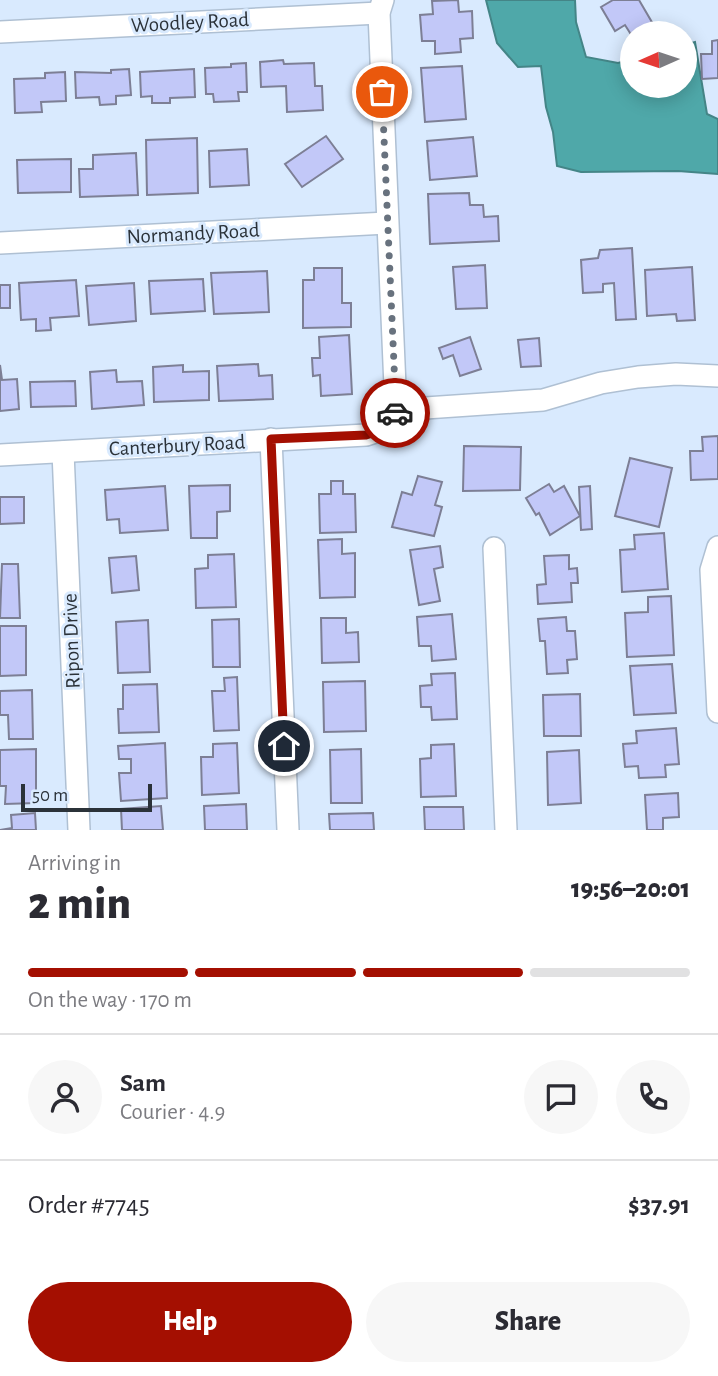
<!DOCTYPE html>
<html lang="en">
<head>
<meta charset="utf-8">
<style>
  body { margin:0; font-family:"Alegreya Sans",sans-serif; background:#f7f7f7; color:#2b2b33; height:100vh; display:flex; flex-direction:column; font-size:26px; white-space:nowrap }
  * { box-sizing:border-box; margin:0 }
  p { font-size:23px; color:#7c7c81 }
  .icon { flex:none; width:38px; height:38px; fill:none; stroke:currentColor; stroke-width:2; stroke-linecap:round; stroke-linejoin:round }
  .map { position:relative; height:830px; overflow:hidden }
  .side { display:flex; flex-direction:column; background:#fff; flex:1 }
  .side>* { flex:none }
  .needle { width:46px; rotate:267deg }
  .controls { position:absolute; left:620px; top:21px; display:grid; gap:14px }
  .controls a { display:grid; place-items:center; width:77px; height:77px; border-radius:50%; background:#fff; box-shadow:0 4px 18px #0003; font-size:35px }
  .scale { position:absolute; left:21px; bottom:18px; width:131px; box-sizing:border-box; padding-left:7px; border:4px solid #2b3239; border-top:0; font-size:19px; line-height:24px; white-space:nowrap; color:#2b3239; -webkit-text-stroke:5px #d9eafe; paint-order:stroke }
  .pin { position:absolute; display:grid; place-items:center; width:60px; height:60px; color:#fff; margin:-30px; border:4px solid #fff; border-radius:50%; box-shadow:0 2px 7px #0007 }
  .courier { position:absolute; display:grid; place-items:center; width:70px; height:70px; margin:-35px; border:5px solid #a40f01; border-radius:50%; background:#fff; color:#222; box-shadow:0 2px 9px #0007 }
  .headline em { font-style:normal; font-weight:800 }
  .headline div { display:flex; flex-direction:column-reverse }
  .headline { display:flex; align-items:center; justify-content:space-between; height:119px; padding:0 28px }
  h1 { font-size:46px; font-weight:800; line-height:52px }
  .bar { display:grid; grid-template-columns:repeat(4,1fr); gap:10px 7px; align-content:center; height:84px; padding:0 28px }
  .bar i { height:9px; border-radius:5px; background:#e1e1e2 }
  .bar .current { background:#a40f01 }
  .bar p { grid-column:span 4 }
  .line { display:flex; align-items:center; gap:18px; padding:0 28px; border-top:2px solid #e1e1e2 }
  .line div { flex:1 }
  .round { display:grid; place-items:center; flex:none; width:74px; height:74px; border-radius:37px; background:#f7f7f7 }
  .button { display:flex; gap:14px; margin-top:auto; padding:14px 28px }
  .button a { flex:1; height:80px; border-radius:42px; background:#a40f01; color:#fff; font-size:28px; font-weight:800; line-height:80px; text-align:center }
  .button a+a { background:#f7f7f7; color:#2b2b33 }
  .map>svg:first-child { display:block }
  .water { fill:#4fa8a9; stroke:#448587; stroke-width:2 }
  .building { fill:#c2c8f8; stroke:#7d7f95; stroke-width:2 }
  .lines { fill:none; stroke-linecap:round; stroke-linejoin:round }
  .minor-casing { stroke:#afc0d3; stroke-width:24 }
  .minor { stroke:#fff; stroke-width:21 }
  .done { stroke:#68727e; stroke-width:7; stroke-dasharray:0 12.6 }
  .route { stroke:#a40f01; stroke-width:9 }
  .labels { text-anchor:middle; stroke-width:6; stroke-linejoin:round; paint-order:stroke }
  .street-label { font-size:21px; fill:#2b3239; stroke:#d9eafe }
</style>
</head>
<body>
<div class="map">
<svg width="718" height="830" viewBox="0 0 718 830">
  <rect width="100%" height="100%" fill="#d9eafe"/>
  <!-- water -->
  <path class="water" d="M486,0H575L576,22L586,57L618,63L632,59V86H684V45L695,42L707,114L718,119V174L678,171L581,172L557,166L553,132L546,107L541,66L518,67L497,43Z"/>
  <!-- building -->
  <g class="building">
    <path d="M458,0L459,12L472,11L473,38L460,39L461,52L435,54V41H422L420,15L433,14L432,1Z"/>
    <path d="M613,0H639L653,24L638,33H632V36L625,25L615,31L601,7Z"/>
    <path d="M718,40V78L702,79L701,54H712V41Z"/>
    <path d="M283,60L284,64L314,63L315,86H322L323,110L287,112L286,86L261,87L260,62Z"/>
    <path d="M246,63L247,92H238L239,101L214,102L213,94H206L205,68L231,67V64Z"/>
    <path d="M462,66L466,119L425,122L421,68Z"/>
    <path d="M129,69L131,95L116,96V104L100,105L99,97L76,98L75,72L111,73V70Z"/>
    <path d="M194,69L195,97L170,98V103H152V96L141,97L140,72Z"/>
    <path d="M65,72L66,101L41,102L42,112L15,113L14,79L45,78V73Z"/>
    <path d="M326,136L343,159L302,187L285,164Z"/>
    <path d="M473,137L477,176L430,180L427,141Z"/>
    <path d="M197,138L198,193L147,195L146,140Z"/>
    <path d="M247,149L249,185L210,187L209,151Z"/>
    <path d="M136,153L138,195L80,197L79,169H93V155Z"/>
    <path d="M71,159V192L18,193L17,160Z"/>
    <path d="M469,193L470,205H483L484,217L498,216L499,241L430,244L428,194Z"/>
    <path d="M632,248L636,319L616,320L614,283L603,284V292L583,293L581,260L598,258L600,250Z"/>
    <path d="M485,265L487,308L456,309L453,267Z"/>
    <path d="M692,267L695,320L677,321L676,314L647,316L645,270Z"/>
    <path d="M314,268H342V303H351V327L303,328V280H314Z"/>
    <path d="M267,271L269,312L214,314L211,273Z"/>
    <path d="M203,279L205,311L151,314L149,281Z"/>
    <path d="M76,280L79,316L50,318L51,330L36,331V319L21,320L19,283Z"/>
    <path d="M134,283L136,321L89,325L86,286Z"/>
    <rect x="0" y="285" width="10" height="23"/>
    <path d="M349,335L352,394L321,396L320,375L313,376L312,358H320L319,337Z"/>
    <path d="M470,337L481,369L460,376L453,355L443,359L439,348Z"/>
    <path d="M539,338L541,366L521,367L518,340Z"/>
    <path d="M258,364L259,376L272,375L273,399L219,401L217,366Z"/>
    <path d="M0,365L2,380L17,379L19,409L0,411Z"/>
    <path d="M183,365V372L209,371V400L154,402L153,367Z"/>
    <path d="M116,370L117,382L142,381L144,405L92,409L90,372Z"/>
    <path d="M75,381L76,406L31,407L30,382Z"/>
    <path d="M718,436V479L691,480L690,451H703L702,437Z"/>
    <path d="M464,446L521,447L520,490L463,491Z"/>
    <path d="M630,458L672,468L659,527L615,516Z"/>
    <path d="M418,476L442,482L435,505L442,507L434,536L392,527L402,492L412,495Z"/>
    <path d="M331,481H343V494H355L356,532L320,533L319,494H331Z"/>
    <path d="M549,484L554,492L564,486L580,516L550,535L539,513L536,515L526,498Z"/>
    <path d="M230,485V511L217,512V538H191L189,486Z"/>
    <path d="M165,486L168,530L120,533L119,519L107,520L105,490Z"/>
    <path d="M590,486L592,529L581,530L579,487Z"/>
    <path d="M0,497H24V523L0,524Z"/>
    <path d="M664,533L668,589L622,592L620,550L635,549L634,535Z"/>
    <path d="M342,539V554L355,553V597L320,598L318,540Z"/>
    <path d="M440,546L443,567L434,569L440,601L419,605L410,550Z"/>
    <path d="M234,554L236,607L196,608L195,569L208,568V555Z"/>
    <path d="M569,555V569L577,568L578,583H571L572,602L538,604L537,585L546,584L544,556Z"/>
    <path d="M136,556L139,590L112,593L109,558Z"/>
    <path d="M2,564H18L20,618H0Z"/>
    <path d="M671,596L674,655L627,657L625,613L648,612V597Z"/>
    <path d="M452,614L456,659L432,661L431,646H419L417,617Z"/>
    <path d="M566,617L567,631H575L577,659L567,660L568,673L547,674L545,641H540L538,619Z"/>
    <path d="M321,618H346V633L358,632L359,662L322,663Z"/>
    <path d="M239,619L240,667H213L212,620Z"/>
    <path d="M148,620L150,672L118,673L116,622Z"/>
    <path d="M0,626H26V675L0,676Z"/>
    <path d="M672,664L676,713L634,715L630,666Z"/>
    <path d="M455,673L457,719L432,720L431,707H421L420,686L432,685L431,674Z"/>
    <path d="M237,677L239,730L214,731L212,691H225L224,678Z"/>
    <path d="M365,681L366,731L324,732L323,682Z"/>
    <path d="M157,684L159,732L119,733L118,709H123V685Z"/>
    <path d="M32,690L33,739H9L8,715H0V691Z"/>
    <path d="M580,694L581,736H544L543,695Z"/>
    <path d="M676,728L679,764L665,765L666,777L639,778L638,766L625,767L623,744L637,743L636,731Z"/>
    <path d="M165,743L167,798L121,801L119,773H131V759H119L118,746Z"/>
    <path d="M237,743L239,793L202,795L201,757H213V744Z"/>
    <path d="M454,744L456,796L421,797L420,759L431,758V745Z"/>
    <path d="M36,749V803L5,804L6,786H0V750Z"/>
    <path d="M361,749L362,803H331L330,750Z"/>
    <path d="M579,750L581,803L548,805L547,752Z"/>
    <path d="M678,793L679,817L663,818V830H647L645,795Z"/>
    <path d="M246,804L247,830H205L204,806Z"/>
    <path d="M161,806L163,830H122L121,809Z"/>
    <path d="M424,807H463L464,830H425Z"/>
    <path d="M35,813L36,830H0L12,828L11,815Z"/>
    <path d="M373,813L374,830H330L329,814Z"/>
  </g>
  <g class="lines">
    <defs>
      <g id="minor">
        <path d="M383,0L379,13L396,410"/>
        <path d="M0,32L379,13"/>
        <path d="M0,243L387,223"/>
        <path d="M271,439L288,830"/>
        <path d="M63,452L79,830"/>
        <path d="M0,455L366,435L384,429L396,410L543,400L601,383L638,377L676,374L718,376"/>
        <path d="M718,547L711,570L718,712"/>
        <path d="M494,548L506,830"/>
      </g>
    </defs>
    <!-- minor casing -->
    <use href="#minor" class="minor-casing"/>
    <!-- minor -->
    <use href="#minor" class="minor"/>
  </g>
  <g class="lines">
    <!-- done -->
    <path class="done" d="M382,92L396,410L395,413"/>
    <!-- route -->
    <path class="route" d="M284,746L271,439L366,435L384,429L395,413"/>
  </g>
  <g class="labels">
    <!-- street labels -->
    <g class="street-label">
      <text transform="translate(190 22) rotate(-3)" y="7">Woodley Road</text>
      <text transform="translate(193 233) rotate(-3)" y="7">Normandy Road</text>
      <text transform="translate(177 445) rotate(-3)" y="7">Canterbury Road</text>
      <text transform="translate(71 641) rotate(-92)" y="7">Ripon Drive</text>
    </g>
  </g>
</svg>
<div class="controls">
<a><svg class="needle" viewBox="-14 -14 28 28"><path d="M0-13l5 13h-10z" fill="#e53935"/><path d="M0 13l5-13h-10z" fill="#7c7c81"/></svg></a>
</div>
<div class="scale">50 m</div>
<div class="pin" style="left:382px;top:92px;background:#ea580c"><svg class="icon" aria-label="bag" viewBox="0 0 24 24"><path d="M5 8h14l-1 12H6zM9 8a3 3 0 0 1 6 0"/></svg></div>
<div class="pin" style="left:284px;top:746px;background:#1f2937"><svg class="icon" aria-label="home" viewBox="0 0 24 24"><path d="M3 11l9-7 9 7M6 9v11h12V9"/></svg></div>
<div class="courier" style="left:395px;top:413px"><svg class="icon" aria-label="car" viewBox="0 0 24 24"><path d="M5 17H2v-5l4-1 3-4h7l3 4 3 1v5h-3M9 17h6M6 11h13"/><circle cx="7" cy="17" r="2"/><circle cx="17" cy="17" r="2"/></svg></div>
</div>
<section class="side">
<div class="headline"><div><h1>2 min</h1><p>Arriving in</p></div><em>19:56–20:01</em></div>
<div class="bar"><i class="current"></i><i class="current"></i><i class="current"></i><i></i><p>On the way · 170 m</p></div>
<div class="line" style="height:126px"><a class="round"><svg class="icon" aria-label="person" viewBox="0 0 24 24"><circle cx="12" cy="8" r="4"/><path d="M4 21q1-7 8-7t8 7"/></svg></a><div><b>Sam</b><p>Courier · 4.9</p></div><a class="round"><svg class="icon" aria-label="chat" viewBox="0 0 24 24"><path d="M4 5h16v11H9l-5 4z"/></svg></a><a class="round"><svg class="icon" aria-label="phone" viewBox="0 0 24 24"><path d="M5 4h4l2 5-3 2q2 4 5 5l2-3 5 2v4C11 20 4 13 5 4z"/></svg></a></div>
<div class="line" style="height:91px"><div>Order #7745</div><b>$37.91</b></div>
<div class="button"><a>Help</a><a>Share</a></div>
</section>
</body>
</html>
